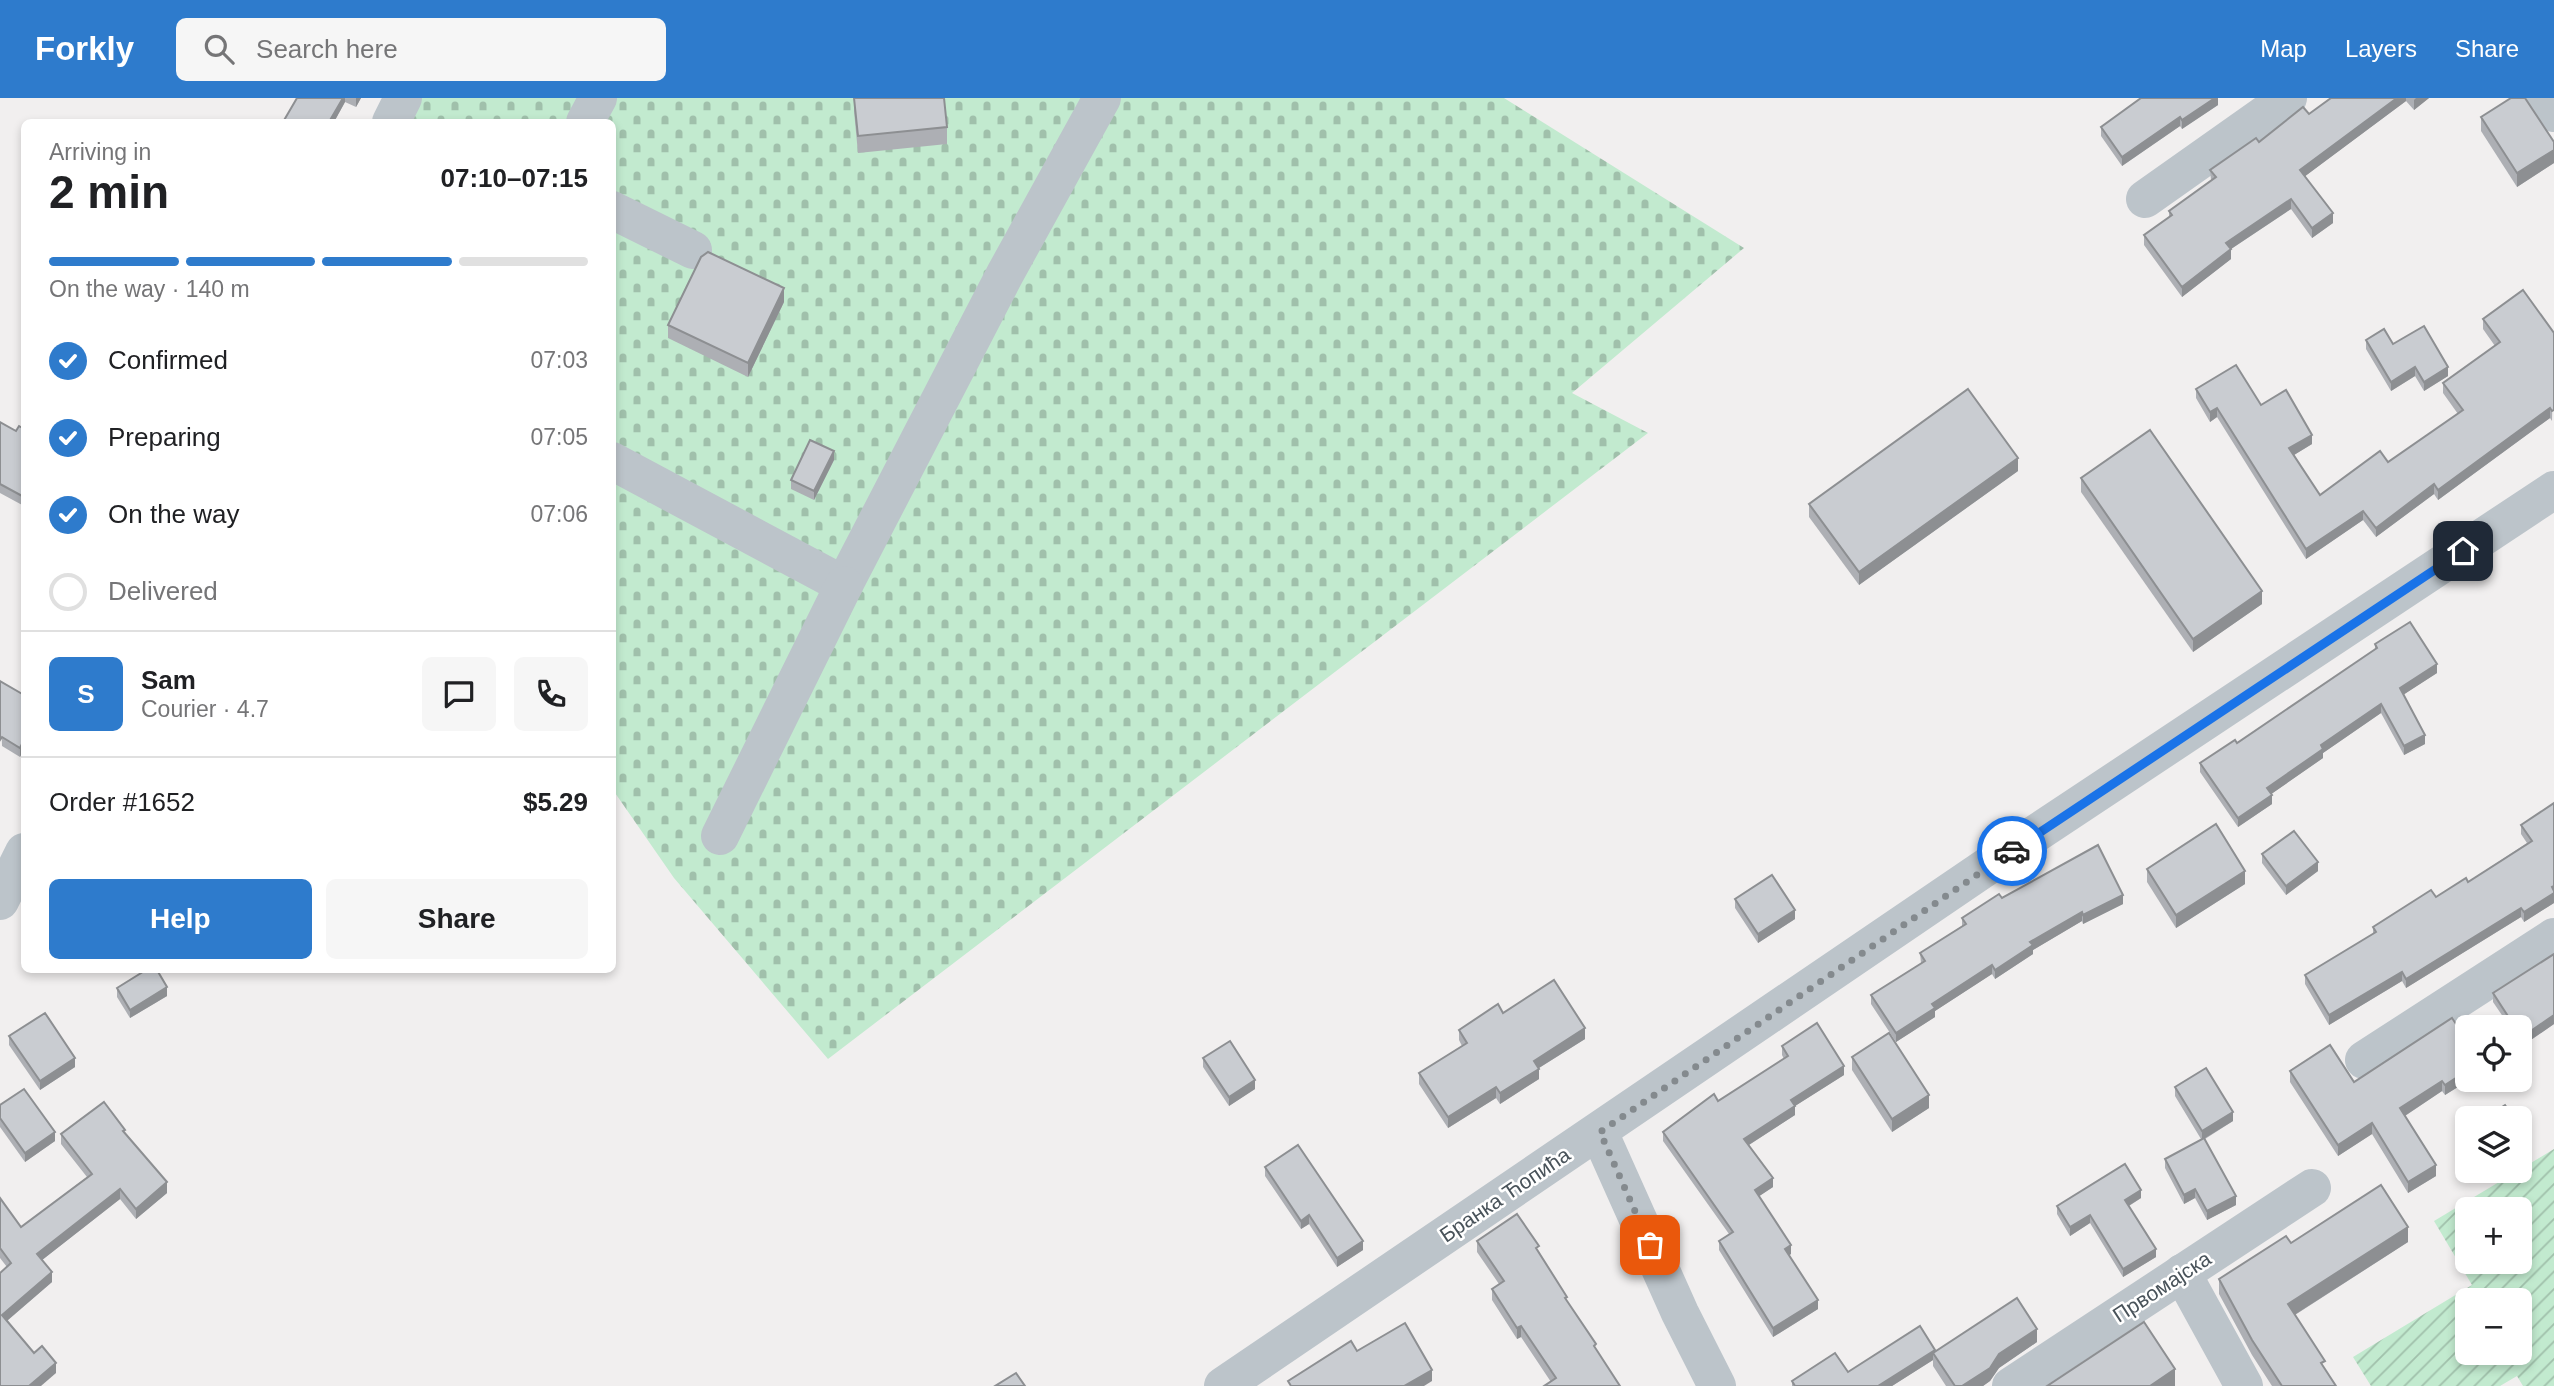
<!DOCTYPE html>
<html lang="en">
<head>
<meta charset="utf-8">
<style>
  body { margin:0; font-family:Arial,sans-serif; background:#f6f6f6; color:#202124; height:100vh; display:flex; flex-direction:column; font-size:26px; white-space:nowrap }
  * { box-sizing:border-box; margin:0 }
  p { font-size:23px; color:#757577 }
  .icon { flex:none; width:38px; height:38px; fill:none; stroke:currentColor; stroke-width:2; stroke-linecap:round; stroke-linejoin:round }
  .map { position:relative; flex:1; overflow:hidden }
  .details { position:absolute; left:21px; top:21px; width:595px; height:854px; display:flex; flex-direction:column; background:#fff; border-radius:10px; box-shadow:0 4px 10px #0003 }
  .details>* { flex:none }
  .tools { position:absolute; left:2455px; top:917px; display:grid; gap:14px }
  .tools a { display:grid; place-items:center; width:77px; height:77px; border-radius:10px; background:#fff; box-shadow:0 4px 10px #0003; font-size:35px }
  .pin { position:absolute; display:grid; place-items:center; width:60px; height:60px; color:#fff; margin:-30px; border-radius:14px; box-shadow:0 4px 10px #0006 }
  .courier { position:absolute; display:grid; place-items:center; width:70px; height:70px; margin:-35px; border:5px solid #1a73e8; border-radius:50%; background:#fff; color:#222; box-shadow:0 2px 9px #0007 }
  .head em { font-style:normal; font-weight:700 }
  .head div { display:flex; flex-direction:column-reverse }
  .head { display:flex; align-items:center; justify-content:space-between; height:119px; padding:0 28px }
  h1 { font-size:46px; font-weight:700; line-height:52px }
  .bar { display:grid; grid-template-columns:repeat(4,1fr); gap:10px 7px; align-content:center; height:84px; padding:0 28px }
  .bar i { height:9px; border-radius:5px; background:#e0e0e0 }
  .bar .selected { background:#2e7bcc }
  .bar p { grid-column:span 4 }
  .line { display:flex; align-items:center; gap:18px; padding:0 28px; border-top:2px solid #e0e0e0 }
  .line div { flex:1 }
  .round { display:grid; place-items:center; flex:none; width:74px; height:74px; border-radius:10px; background:#f6f6f6 }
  ol { padding:0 28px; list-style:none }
  li { display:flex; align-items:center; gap:21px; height:77px }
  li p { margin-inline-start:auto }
  li .icon { padding:7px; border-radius:50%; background:#2e7bcc; color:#fff; stroke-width:4 }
  li:last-child { color:#757577 }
  li i { width:38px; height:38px; border:4px solid #e0e0e0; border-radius:50% }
  .action { display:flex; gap:14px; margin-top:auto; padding:14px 28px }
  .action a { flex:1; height:80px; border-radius:10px; background:#2e7bcc; color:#fff; font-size:28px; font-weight:700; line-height:80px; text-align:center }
  .action a+a { background:#f6f6f6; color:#202124 }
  header { display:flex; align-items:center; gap:42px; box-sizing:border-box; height:98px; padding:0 35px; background:#2e7bcc; color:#fff }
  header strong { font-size:33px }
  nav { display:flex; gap:38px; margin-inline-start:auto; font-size:24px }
  .search { width:490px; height:63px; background:#f6f6f6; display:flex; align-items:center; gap:18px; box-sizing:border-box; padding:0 24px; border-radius:10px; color:#757577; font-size:26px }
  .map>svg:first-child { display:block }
  .cemetery { fill:url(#cemetery-stones) }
  .garden { fill:url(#garden-furrows); fill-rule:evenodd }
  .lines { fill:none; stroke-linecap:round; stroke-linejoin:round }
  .minor { stroke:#bcc4ca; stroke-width:38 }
  .wall { fill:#adafb4 }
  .shaded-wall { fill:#8d8f92 }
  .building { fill:#c9ccd1; stroke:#8d8f92; stroke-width:2 }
  .done { stroke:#848a8e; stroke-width:7; stroke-dasharray:0 12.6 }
  .route { stroke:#1a73e8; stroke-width:9 }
  .labels { text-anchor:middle; stroke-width:5; stroke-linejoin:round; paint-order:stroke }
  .street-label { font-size:21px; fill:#49535a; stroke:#fff }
</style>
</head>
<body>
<header>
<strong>Forkly</strong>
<div class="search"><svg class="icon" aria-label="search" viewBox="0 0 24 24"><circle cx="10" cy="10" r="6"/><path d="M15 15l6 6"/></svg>Search here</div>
<nav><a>Map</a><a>Layers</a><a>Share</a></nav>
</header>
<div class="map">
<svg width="2554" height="1288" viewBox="0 0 2554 1288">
  <defs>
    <pattern id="cemetery-stones" width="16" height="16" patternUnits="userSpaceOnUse" patternTransform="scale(1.75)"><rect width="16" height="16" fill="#c2eacf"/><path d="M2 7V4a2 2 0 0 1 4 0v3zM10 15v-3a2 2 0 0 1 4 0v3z" fill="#a0c0ab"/></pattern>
    <pattern id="garden-furrows" width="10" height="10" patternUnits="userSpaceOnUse" patternTransform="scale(1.75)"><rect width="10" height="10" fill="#c2eacf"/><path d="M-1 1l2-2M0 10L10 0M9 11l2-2" fill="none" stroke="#a0c0ab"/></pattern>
  </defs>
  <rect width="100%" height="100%" fill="#f1efef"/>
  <!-- cemetery -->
  <path class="cemetery" d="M410,0H1504L1744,150L1572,295L1648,335L828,961L674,780L613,692L612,24H399Z"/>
  <!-- garden -->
  <path class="garden" d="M2554,1051V1288H2523L2517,1278L2500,1288H2371L2353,1259L2472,1187L2434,1123ZM2468,1111H2520V1164H2468ZM2468,1202H2520V1255H2468Z"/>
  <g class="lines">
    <!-- minor -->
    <g class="minor">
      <path d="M2542,0L2554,15"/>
      <path d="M391,24L403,0"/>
      <path d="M585,24L598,0"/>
      <path d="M2145,101L2288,0"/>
      <path d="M612,112L693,152"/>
      <path d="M612,363L844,487L1005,176L1102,0"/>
      <path d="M720,738L844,487"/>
      <path d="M0,803L24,754"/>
      <path d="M2364,962L2554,839"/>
      <path d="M1599,1034L1680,1215L1717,1288"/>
      <path d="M2182,1175L2244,1288"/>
      <path d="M1223,1288L2029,740L2554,392"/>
      <path d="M2011,1288L2312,1090"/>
    </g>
  </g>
  <!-- wall -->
  <g class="wall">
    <path d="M297,0H361L356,9L345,4L334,24H283Z"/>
    <path d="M854,0L947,29V46L858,55L854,13Z"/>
    <path d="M2218,0V7L2182,31L2180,28L2122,68L2101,38V29Z"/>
    <path d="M2331,0H2429L2414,12L2406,3L2305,78L2333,125L2312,140L2291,111L2231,151V161L2182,199L2144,147V137L2169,120V113L2211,82L2210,72L2309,16Z"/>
    <path d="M2481,19L2554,44V65L2517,89L2481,33Z"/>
    <path d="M784,204L748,279L668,240V227Z"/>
    <path d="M2483,221L2554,235L2552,323L2550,320L2438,402L2434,396L2376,439L2363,422L2306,461L2217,319L2210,324L2196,300V291L2261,307L2312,346L2294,357L2320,397L2388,364L2458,316L2443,295V285L2495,248L2483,231Z"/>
    <path d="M2366,242L2393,246L2448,278L2424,293L2415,278L2391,293L2366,251Z"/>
    <path d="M0,324L16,333L24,331V408L0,395Z"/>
    <path d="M834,362L814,402L791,391V382Z"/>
    <path d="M2018,373L1859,487L1809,419V406Z"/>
    <path d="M2081,380L2262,506L2193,554L2081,394Z"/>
    <path d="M2375,546L2437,575L2404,596L2425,646L2404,657L2381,615L2323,655V660L2271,696L2272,706L2238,729L2200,674V665L2237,645L2375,552Z"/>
    <path d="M0,583L24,597V651L20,659L2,648Z"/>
    <path d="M2554,705V805L2524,824L2521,819L2406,890L2402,883L2329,927L2305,886V877L2373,836V829L2468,784L2527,745L2521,736V727Z"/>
    <path d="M2262,756L2318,773L2286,797L2262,765Z"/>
    <path d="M2147,771L2245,786L2176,830L2147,784Z"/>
    <path d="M2002,800L2123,806L2083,826L2082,823L2033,852V856L1995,881L1992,876L1935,913V919L1896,944L1871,906V897L1921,865L1920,855L1962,828V820Z"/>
    <path d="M1735,801L1795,821L1758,845L1735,810Z"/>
    <path d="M2554,856V926L2522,948L2520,945V929H2510L2493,904V895Z"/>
    <path d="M117,890L167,898L130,920L117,899Z"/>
    <path d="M1503,915L1585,941L1539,970V981L1500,1006L1496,1000L1448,1030L1419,986V975L1462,948L1459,942V932Z"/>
    <path d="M9,938L75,969L40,992L9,947Z"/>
    <path d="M1782,948L1844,977L1795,1008V1017L1749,1047L1773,1089L1759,1098L1791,1156L1789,1157L1818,1211L1773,1239L1719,1152V1143L1729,1136L1663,1043V1034L1718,1003L1784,961L1782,957Z"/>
    <path d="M1852,959L1929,1010L1892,1034L1852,972Z"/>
    <path d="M1203,960L1255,991L1229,1008L1203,969Z"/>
    <path d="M2290,973L2354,984L2469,982L2445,997L2442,993L2405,1018L2436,1078L2408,1095L2372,1036L2338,1058L2290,984Z"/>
    <path d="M2175,989L2233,1023L2205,1041L2236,1107L2207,1122L2195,1100L2184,1106L2165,1070V1061L2201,1041L2175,998Z"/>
    <path d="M0,1007L55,1043L25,1064L0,1029Z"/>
    <path d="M2468,1032V1048L2465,1043V1034Z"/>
    <path d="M125,1035L167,1095L136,1121L120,1101L42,1162L52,1184L7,1223L34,1255L56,1275L0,1288L7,1169L0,1160V1100L21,1129L87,1079L61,1046V1036Z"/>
    <path d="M1265,1069L1363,1152L1337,1169L1309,1126L1301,1131L1265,1078Z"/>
    <path d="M2141,1100L2129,1108L2156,1159L2123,1179L2090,1125L2070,1138L2057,1116V1108Z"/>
    <path d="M1477,1143L1539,1154L1567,1204L1596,1251L1551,1284L1521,1239L1517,1241L1492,1202V1191L1499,1186L1477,1154Z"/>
    <path d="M2408,1144L2295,1217L2325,1272L2336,1288H2272L2252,1257L2219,1196V1181L2291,1145Z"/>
    <path d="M2037,1244L1999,1270L1990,1283L1983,1288H1946L1933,1268V1262L1892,1288H1792V1283L1848,1274L1935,1254Z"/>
  </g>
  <!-- shaded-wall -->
  <g class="shaded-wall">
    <path d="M343,0H345V4L334,24H329Z"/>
    <path d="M356,0H361L356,9Z"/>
    <path d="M2215,0H2218V7L2182,31V22Z"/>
    <path d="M2397,0H2406V3L2300,82V72Z"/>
    <path d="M2416,0H2429L2414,12V2Z"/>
    <path d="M2180,19V28L2122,68V59Z"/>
    <path d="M2554,52V65L2517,89V75Z"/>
    <path d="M2291,101V111L2231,151V161L2182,199V189L2226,145Z"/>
    <path d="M2333,115V125L2312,140V130Z"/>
    <path d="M784,190V204L748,279V265Z"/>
    <path d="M2415,269V278L2391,293V284Z"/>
    <path d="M2448,269V278L2424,293V284Z"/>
    <path d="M2217,310V319L2210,324V314Z"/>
    <path d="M2550,310V320L2438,402V392Z"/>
    <path d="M2312,337V346L2289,360V350Z"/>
    <path d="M834,353V362L814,402V393Z"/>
    <path d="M2018,360V373L1859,487V474Z"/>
    <path d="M2434,386V396L2376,439V430Z"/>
    <path d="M2363,413V422L2306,461V451Z"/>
    <path d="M2262,493V506L2193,554V541Z"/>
    <path d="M2437,566V575L2400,599V590Z"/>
    <path d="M2381,606V615L2323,655V660L2267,699V690L2321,647Z"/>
    <path d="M2425,637V646L2404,657V648Z"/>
    <path d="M24,642V651L20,659V650Z"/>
    <path d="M2272,697V706L2238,729V720Z"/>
    <path d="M2318,764V773L2286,797V788Z"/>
    <path d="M2245,773V786L2176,830V817Z"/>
    <path d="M2554,788V805L2524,824V814Z"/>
    <path d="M2123,797V806L2083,826V817Z"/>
    <path d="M2521,810V819L2406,890V881Z"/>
    <path d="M1795,812V821L1758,845V836Z"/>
    <path d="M2082,814V823L2033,852V856L1995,881V872L2030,844Z"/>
    <path d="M1992,867V876L1935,913V919L1896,944V935L1932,906Z"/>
    <path d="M2402,874V883L2329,927V917Z"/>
    <path d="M167,889V898L130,920V912Z"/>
    <path d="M2554,917V926L2522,948V939Z"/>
    <path d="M1585,930V941L1534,973V963Z"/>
    <path d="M75,960V969L40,992V983Z"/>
    <path d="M1844,968V977L1795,1008V1017L1744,1050V1041L1791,1002Z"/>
    <path d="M1539,971V981L1500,1006V995Z"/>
    <path d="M2468,972V982H2469L2445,997V987Z"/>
    <path d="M1255,982V991L1229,1008V999Z"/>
    <path d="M2442,983V993L2400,1021V1010Z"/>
    <path d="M1496,989V1000L1448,1030V1019Z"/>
    <path d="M1929,997V1010L1892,1034V1021Z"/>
    <path d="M2233,1014V1023L2202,1042V1033Z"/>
    <path d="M2372,1025V1036L2338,1058V1047Z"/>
    <path d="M55,1034V1043L25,1064V1055Z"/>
    <path d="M2436,1067V1078L2408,1095V1084Z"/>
    <path d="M1773,1080V1089L1755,1101V1092Z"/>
    <path d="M167,1084V1095L136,1121V1111Z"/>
    <path d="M120,1091V1101L37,1166V1156Z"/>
    <path d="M2195,1091V1100L2184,1106V1097Z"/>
    <path d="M2141,1092V1100L2125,1110V1102Z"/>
    <path d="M2236,1098V1107L2207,1122V1113Z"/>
    <path d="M1309,1117V1126L1301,1131V1123Z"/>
    <path d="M2090,1117V1125L2070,1138V1129Z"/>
    <path d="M2408,1129V1144L2288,1221V1206Z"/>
    <path d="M1363,1143V1152L1337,1169V1160Z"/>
    <path d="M1791,1147V1156L1785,1160V1151Z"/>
    <path d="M2156,1151V1159L2123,1179V1171Z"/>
    <path d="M52,1174V1184L2,1227V1217Z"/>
    <path d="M1818,1202V1211L1773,1239V1230Z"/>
    <path d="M1521,1228V1239L1517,1241V1230Z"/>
    <path d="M2037,1231V1244L1999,1270L1990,1283L1983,1288H1962L1999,1256Z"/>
    <path d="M1935,1252V1258L1933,1255V1262L1892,1288H1878Z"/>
    <path d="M56,1265V1275L41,1288H29Z"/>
    <path d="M2175,1271V1288H2150Z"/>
    <path d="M1432,1272V1283L1424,1288H1404Z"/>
  </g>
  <!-- building -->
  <g class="building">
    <path d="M297,0H343L329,24H283Z"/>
    <path d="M854,0H944L947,29L858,38Z"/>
    <path d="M2141,0H2215L2182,22L2180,19L2122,59L2101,29Z"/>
    <path d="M2331,0H2397L2300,72L2333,115L2312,130L2291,101L2226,145L2231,151L2182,189L2144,137L2172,117L2169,113L2216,79L2210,72L2256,40L2259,44L2303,9L2309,16Z"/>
    <path d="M2511,0H2525L2554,44V52L2517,75L2481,19Z"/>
    <path d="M708,154L784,190L748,265L668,227L701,159Z"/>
    <path d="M2523,192L2554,235V312L2552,313L2550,310L2438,392L2434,386L2376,430L2363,413L2306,451L2217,310L2210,314L2196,291L2236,267L2261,307L2286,292L2312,337L2289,350L2320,397L2380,353L2388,364L2463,312L2443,285L2500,244L2483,221Z"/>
    <path d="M2424,228L2448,269L2424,284L2415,269L2391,284L2366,242L2384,231L2393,246Z"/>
    <path d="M1968,291L2018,360L1859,474L1809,406Z"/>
    <path d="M0,324L16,333L19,328L24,331V399L0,386Z"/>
    <path d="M2150,332L2262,493L2193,541L2081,380Z"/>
    <path d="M810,342L834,353L814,393L791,382Z"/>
    <path d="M2410,524L2437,566L2400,590L2425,637L2404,648L2381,606L2321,647L2323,651L2267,690L2272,697L2238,720L2200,665L2235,642L2237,645L2377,550L2375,546Z"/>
    <path d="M0,583L24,597V642L20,650L2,639L0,642Z"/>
    <path d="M2554,705V788L2552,789L2554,793V795L2524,814L2521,810L2406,881L2402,874L2329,917L2305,877L2376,834L2373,829L2431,792L2436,799L2466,780L2468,784L2532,743L2521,727Z"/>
    <path d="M2216,726L2245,773L2176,817L2147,771Z"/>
    <path d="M2294,733L2318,764L2286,788L2262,756Z"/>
    <path d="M2098,747L2123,797L2083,817L2082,814L2030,844L2033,847L1995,872L1992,867L1932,906L1935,910L1896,935L1871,897L1925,863L1920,855L1966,826L1962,820L1999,796L2002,800Z"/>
    <path d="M1772,777L1795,812L1758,836L1735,801Z"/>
    <path d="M2554,856V917L2522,939L2520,936V929H2515L2493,895Z"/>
    <path d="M146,872H157L167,889L130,912L117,890Z"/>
    <path d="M1554,882L1585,930L1534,963L1539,971L1500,995L1496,989L1448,1019L1419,975L1467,945L1459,932L1498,906L1503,915Z"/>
    <path d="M45,915L75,960L40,983L9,938Z"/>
    <path d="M2452,920L2468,944V972L2445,987L2442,983L2400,1010L2436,1067L2408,1084L2372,1025L2338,1047L2290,973L2330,947L2354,984Z"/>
    <path d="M1817,925L1844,968L1791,1002L1795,1008L1744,1041L1773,1080L1755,1092L1791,1147L1785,1151L1818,1202L1773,1230L1719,1143L1733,1134L1663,1034L1714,996L1718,1003L1788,958L1782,948Z"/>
    <path d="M1889,935L1929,997L1892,1021L1852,959Z"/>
    <path d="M1230,943L1255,982L1229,999L1203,960Z"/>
    <path d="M2206,970L2233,1014L2202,1033L2175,989Z"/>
    <path d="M24,991L55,1034L25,1055L0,1020V1007Z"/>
    <path d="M104,1004L125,1032L123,1033L167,1084L136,1111L120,1091L37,1156L52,1174L2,1217L34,1255L42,1248L56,1265L29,1288H0V1175L11,1165L0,1150V1100L21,1129L92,1076L61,1036Z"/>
    <path d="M2505,1007L2514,1020H2485Z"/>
    <path d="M2204,1040L2236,1098L2207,1113L2195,1091L2184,1097L2165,1061Z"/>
    <path d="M1298,1047L1363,1143L1337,1160L1309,1117L1301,1123L1265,1069Z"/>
    <path d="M2125,1066L2141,1092L2125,1102L2156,1151L2123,1171L2090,1117L2070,1129L2057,1108Z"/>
    <path d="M2381,1087L2408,1129L2288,1206L2325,1263L2321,1265L2336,1288H2282L2252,1242L2219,1181L2286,1138L2291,1145Z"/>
    <path d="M1517,1116L1539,1148L1536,1150L1567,1199L1565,1200L1596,1246L1594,1248L1620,1288H1544L1556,1280L1521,1228L1517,1230L1492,1191L1504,1183L1477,1143Z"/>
    <path d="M2017,1200L2037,1231L1999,1256L1990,1270L1962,1288H1955L1933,1255Z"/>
    <path d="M2144,1224L2175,1271L2150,1288H2047Z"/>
    <path d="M1405,1225L1432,1272L1404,1288H1291L1288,1283L1351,1243L1357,1253Z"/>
    <path d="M1920,1228L1935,1252L1878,1288H1795L1792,1283L1835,1255L1848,1274Z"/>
    <path d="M1016,1275L1025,1288H995Z"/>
  </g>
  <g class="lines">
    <!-- done -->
    <path class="done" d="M1650,1147L1600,1034L2012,753"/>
    <!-- route -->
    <path class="route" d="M2012,753L2463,453"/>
  </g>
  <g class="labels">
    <!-- street labels -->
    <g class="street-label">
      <text transform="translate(1505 1097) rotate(-34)" y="7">Бранка Ћопића</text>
      <text transform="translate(2162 1189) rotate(-33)" y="7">Првомајска</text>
    </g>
  </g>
</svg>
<div class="tools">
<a><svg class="icon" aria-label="locate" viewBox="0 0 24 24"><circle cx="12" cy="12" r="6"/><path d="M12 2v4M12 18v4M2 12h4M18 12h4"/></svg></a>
<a><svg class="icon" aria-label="layers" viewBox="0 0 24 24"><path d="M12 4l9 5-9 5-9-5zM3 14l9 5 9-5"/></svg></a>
<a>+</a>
<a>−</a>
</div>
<div class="pin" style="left:1650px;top:1147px;background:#ea580c"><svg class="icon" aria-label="bag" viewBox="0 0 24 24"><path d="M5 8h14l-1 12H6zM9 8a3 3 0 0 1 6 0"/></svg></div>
<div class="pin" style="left:2463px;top:453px;background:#1f2937"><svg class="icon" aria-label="home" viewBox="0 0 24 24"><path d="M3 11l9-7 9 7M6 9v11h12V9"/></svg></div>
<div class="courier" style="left:2012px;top:753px"><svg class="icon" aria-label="car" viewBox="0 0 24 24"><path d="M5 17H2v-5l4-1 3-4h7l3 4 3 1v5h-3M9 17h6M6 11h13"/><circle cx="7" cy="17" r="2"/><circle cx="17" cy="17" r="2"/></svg></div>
<section class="details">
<div class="head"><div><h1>2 min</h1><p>Arriving in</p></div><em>07:10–07:15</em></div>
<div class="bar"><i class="selected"></i><i class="selected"></i><i class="selected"></i><i></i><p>On the way · 140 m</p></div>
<ol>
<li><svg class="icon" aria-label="check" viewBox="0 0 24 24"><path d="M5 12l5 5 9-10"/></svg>Confirmed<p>07:03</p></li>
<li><svg class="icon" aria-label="check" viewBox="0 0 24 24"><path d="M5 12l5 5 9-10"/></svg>Preparing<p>07:05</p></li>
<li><svg class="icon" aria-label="check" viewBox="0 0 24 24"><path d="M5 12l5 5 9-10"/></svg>On the way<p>07:06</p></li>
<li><i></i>Delivered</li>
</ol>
<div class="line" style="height:126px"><b class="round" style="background:#2e7bcc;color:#fff">S</b><div><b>Sam</b><p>Courier · 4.7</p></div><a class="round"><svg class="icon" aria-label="chat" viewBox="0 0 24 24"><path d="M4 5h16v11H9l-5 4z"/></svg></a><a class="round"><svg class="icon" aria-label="phone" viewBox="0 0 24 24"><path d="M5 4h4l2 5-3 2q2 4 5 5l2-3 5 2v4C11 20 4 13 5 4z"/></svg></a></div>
<div class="line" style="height:91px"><div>Order #1652</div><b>$5.29</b></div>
<div class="action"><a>Help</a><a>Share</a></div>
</section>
</div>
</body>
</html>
